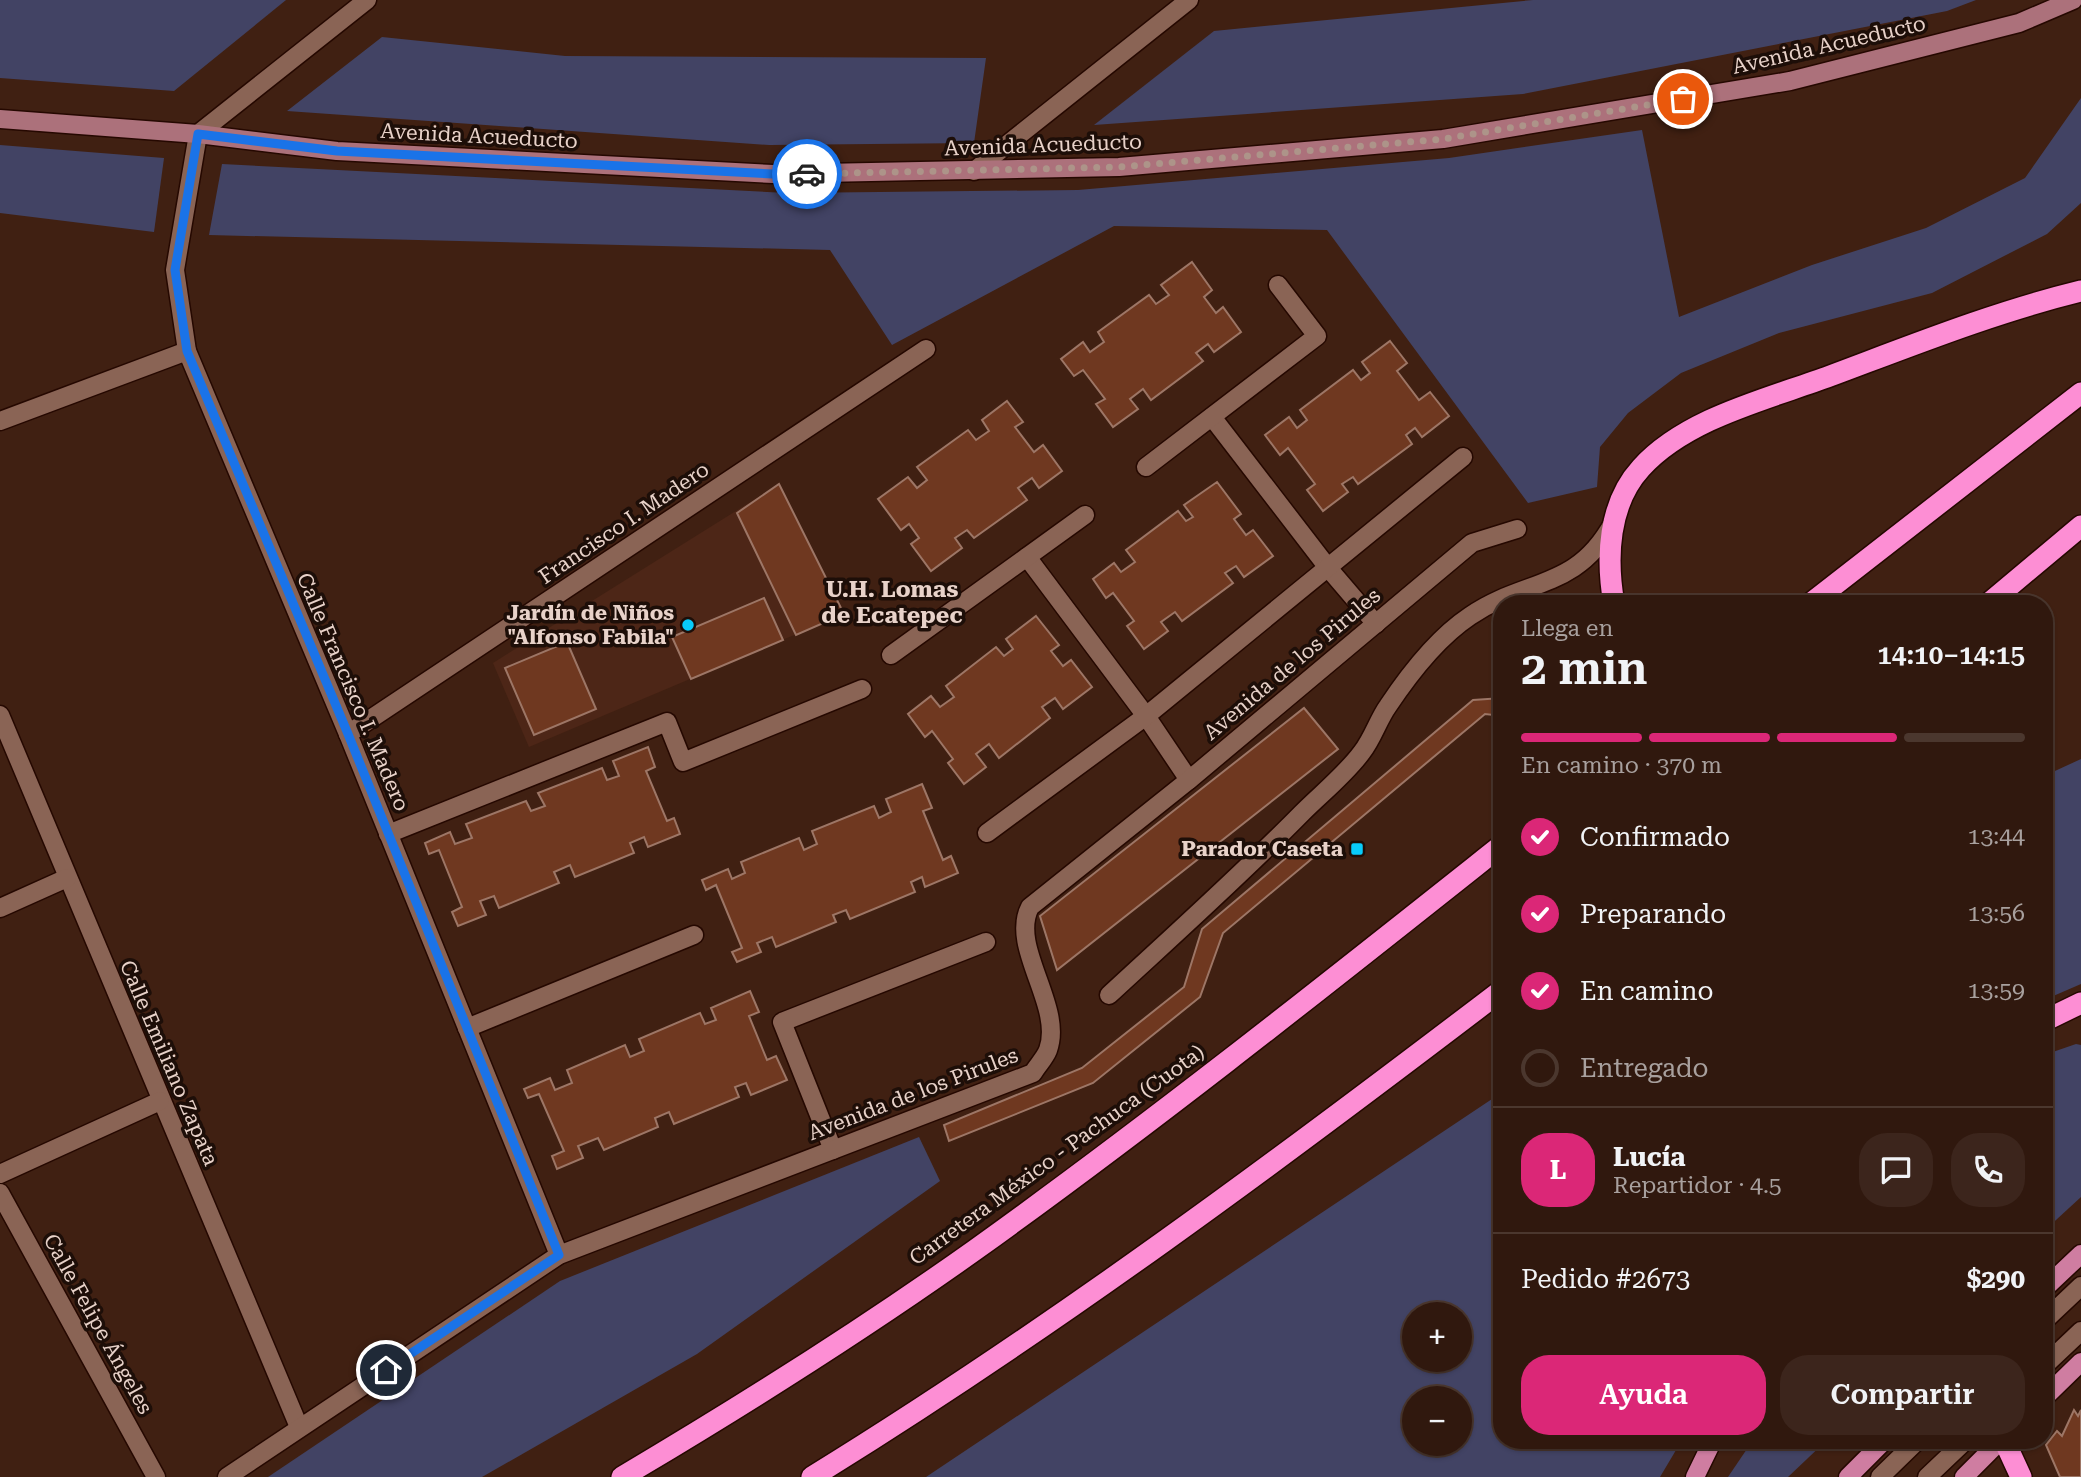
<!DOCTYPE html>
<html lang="es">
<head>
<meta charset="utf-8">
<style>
  body { margin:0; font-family:"Roboto Serif",serif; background:#3c251c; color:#f1f3f6; height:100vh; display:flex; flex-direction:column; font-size:26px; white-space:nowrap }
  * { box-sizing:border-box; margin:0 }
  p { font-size:23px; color:#a8a09e }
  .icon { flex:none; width:38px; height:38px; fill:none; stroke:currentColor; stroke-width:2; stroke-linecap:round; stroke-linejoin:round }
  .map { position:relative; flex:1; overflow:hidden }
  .panel { position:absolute; left:1493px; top:595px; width:560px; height:854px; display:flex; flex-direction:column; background:#30180e; border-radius:28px; box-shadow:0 2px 5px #0004,0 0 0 2px #4b372e }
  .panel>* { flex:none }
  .buttons { position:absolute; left:1402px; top:1302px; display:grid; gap:14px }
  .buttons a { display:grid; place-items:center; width:70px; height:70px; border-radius:50%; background:#30180e; box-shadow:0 2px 5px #0004,0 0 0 2px #4b372e; font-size:35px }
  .pin { position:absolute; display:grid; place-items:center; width:60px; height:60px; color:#fff; margin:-30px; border:4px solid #fff; border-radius:50%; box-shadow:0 2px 7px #0007 }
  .courier { position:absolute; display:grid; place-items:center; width:70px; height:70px; margin:-35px; border:5px solid #1a73e8; border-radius:50%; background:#fff; color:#222; box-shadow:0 2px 9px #0007 }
  .overview em { font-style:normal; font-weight:600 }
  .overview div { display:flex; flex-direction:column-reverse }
  .overview { display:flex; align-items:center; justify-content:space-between; height:119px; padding:0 28px }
  h1 { font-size:46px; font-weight:600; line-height:52px }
  .bar { display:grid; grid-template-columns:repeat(4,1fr); gap:10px 7px; align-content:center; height:84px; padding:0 28px }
  .bar i { height:9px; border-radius:5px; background:#4b372e }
  .bar .selected { background:#db2777 }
  .bar p { grid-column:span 4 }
  .line { display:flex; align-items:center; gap:18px; padding:0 28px; border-top:2px solid #4b372e }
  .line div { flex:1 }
  .round { display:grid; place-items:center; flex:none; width:74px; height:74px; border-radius:28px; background:#3c251c }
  ol { padding:0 28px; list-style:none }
  li { display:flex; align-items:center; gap:21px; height:77px }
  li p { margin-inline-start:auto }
  li .icon { padding:7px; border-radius:50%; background:#db2777; color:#fff; stroke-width:4 }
  li:last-child { color:#a8a09e }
  li i { width:38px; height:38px; border:4px solid #4b372e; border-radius:50% }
  .cta { display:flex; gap:14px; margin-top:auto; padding:14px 28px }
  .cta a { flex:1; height:80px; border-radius:28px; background:#db2777; color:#fff; font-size:28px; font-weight:600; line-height:80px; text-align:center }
  .cta a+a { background:#3c251c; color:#f1f3f6 }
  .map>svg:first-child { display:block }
  .built { fill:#4d2617 }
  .green { fill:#424364; fill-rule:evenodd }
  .building { fill:#6f3820; stroke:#9d7666; stroke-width:2 }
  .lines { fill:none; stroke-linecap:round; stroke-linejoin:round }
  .lane-casing { stroke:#250800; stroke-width:21 }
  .street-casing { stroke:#250800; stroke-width:21 }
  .secondary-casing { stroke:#250800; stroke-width:21 }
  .primary-casing { stroke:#250800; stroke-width:21 }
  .highway-casing { stroke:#250800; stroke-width:24 }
  .lane { stroke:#8a6455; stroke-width:18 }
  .street { stroke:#8a6455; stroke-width:18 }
  .secondary { stroke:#ac717b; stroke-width:18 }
  .primary { stroke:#cf7da1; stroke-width:18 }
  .highway { stroke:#fd8ed4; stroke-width:21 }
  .done { stroke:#ad9489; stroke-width:7; stroke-dasharray:0 12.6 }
  .route { stroke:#1a73e8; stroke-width:9 }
  .poi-dot { fill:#08cbfa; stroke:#1d0e08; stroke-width:2.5 }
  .labels { text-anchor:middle; stroke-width:7; stroke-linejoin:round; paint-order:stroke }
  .street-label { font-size:21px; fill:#e8d2c9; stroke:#1d0e08 }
  .poi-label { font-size:21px; font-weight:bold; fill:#e8d2c9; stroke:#1d0e08; text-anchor:end }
  .neighbourhood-label { font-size:23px; font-weight:bold; fill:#e8d2c9; stroke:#1d0e08 }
</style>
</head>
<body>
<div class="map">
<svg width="2081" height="1477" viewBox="0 0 2081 1477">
  <rect width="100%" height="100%" fill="#402012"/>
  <!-- built -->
  <path class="built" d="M779,484L844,614L529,747L493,663Z"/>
  <!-- green -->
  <g class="green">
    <path d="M0,0H286L174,91L0,78Z"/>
    <path d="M1533,0H1976L1947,11L1523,94L1094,125L1214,31Z"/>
    <path d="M382,37L565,56L986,58L974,143L769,145L287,111Z"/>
    <path d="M2081,98V203L2047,234L1932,293L1779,333L1681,373L1628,413L1600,447L1597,487L1528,503L1327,230L1114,226L892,345L830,250L209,235L222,164L787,193L1078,190L1449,158L1642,130L1679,317L1812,265L1926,228L2025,178Z"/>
    <path d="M0,145L164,158L154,232L0,213Z"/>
    <path d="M2081,759V984L2044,1000V776Z"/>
    <path d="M2076,1044L2081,1045V1197L2044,1231V1055Z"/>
    <path d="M1501,1093L1502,1440H1682L1660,1477H926ZM1414,1314H1460V1360H1414ZM1414,1398H1460V1444H1414Z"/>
    <path d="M919,1137L940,1181L697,1354L482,1477H268L560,1281Z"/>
    <path d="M1753,1440H1827L1788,1477H1728Z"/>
  </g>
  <!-- building -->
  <g class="building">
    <path d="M1192,262L1212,290L1204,297L1216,313L1223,307L1241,332L1214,352L1208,344L1196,353L1203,361L1151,400L1143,389L1130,399L1138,409L1113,427L1096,404L1105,399L1083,370L1074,376L1061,359L1083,342L1090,352L1104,342L1098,332L1149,295L1156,304L1169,295L1161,285Z"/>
    <path d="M1390,341L1407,363L1397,371L1419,400L1430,392L1449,416L1422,437L1415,428L1406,435L1412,444L1358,484L1353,477L1342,484L1348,492L1323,511L1307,490L1315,484L1288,448L1280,455L1265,435L1289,417L1297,428L1307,420L1300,410L1353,370L1361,380L1370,373L1362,362Z"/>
    <path d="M1007,401L1023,422L1015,427L1034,452L1043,445L1062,471L1039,488L1032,478L1018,488L1027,500L974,538L967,530L955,538L962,548L931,571L911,544L919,538L909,524L901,530L878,499L908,477L917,488L927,480L917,467L968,430L976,440L989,431L982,420Z"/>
    <path d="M1217,482L1241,514L1234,519L1246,535L1253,530L1273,556L1244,577L1236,566L1225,573L1233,583L1182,621L1175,612L1161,622L1168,631L1144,649L1127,626L1134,621L1113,593L1106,598L1093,579L1114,563L1121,572L1135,562L1126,550L1178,511L1186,521L1193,517L1184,505Z"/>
    <path d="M779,484L844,614L796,635L737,513Z"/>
    <path d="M764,598L783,640L691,679L672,637Z"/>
    <path d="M1036,616L1059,645L1051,651L1063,666L1071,660L1092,687L1063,709L1055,698L1042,707L1050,718L999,758L989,744L976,754L986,767L964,784L948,763L953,759L932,731L925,737L908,714L931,696L940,707L954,697L946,686L996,647L1004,656L1013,649L1006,639Z"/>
    <path d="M567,642L596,709L534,735L505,668Z"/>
    <path d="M1502,698V716L1485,714L1223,933L1200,997L1093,1083L949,1141L944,1125L1082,1068L1184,987L1202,929L1473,700Z"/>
    <path d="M1304,708L1338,749L1057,970L1040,916Z"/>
    <path d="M648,747L655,767L646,771L667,821L674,818L680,834L648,847L644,837L630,843L634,853L575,877L570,865L554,872L559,883L499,908L494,896L480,901L486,915L458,926L452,912L462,907L439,850L429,854L425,843L450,832L455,844L472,838L466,824L526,801L531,811L545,806L538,793L602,768L607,780L619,776L613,761Z"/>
    <path d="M922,784L932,808L923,811L943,860L951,856L958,873L925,887L922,877L911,882L915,892L850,919L846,910L833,915L836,922L776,947L772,937L757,943L761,952L737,962L732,952L742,948L716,885L706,890L702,880L728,869L732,879L745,873L741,862L799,838L804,850L817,844L812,831L874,806L879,818L891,812L886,799Z"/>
    <path d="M750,991L759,1012L749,1016L767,1060L776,1056L787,1080L751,1095L746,1083L735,1087L739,1097L674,1124L669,1112L655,1118L658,1127L604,1150L598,1138L578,1146L583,1158L557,1169L552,1156L564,1151L539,1094L528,1098L524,1089L550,1078L555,1090L572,1083L567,1070L625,1045L630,1057L644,1051L639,1039L700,1013L705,1024L716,1020L711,1008Z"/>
    <path d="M2074,1410L2078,1416L2081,1410V1477H2060L2046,1445L2057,1431L2062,1436Z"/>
  </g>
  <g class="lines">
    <defs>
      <g id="lane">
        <path d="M1109,995C1174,935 1240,876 1302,813C1322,793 1346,774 1362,752C1373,738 1378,720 1388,706C1410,673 1437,638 1470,616C1525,578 1576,591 1613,523"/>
        <path d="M2044,1321L2081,1286"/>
        <path d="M2044,1366L2081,1331"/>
        <path d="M1880,1477L1918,1440"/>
        <path d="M1927,1477L1966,1440"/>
      </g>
      <g id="street">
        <path d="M367,0L198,134L175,270L187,351L348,734L559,1255"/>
        <path d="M974,171L1189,0"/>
        <path d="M1212,417L1329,569L1376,624"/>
        <path d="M0,421L187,351"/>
        <path d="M1146,467L1317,336L1278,285"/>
        <path d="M1027,557L1146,716L1189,780"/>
        <path d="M891,655L1085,515"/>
        <path d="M0,715L299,1427"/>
        <path d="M348,734L926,349"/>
        <path d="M987,833L1146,716L1463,457"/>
        <path d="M388,834L667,722L683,762L862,689"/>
        <path d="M0,908L67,878"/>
        <path d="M467,1028L694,935"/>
        <path d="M833,1150L782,1022L986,942"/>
        <path d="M0,1174L160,1101"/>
        <path d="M0,1193L156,1477"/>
        <path d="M227,1477L559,1255L1033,1073C1037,1066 1045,1058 1048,1050C1064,1006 1009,947 1030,907L1189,780L1472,543L1517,529"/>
      </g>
      <path id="secondary" d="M0,119L198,134L337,151L773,174L1119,167L1443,139L1790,81L2019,23L2073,0"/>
      <g id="primary">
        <path d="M2044,1289L2081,1254"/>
        <path d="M2044,1398L2081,1362"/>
        <path d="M1695,1477L1713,1440"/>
        <path d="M1848,1477L1885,1440"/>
        <path d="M1964,1477L2001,1440"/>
      </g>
      <g id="highway">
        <path d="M1614,604C1606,558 1608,504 1641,468C1686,418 1768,399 1830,376C1913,345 1995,312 2081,291"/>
        <path d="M1810,604L2081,393"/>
        <path d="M1988,604L2081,526"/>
        <path d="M2044,1021L2081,1003"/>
        <path d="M2004,1440L2021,1477"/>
        <path d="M622,1477C742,1406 861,1331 975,1250C1155,1121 1328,983 1502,845"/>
        <path d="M812,1477C1052,1329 1278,1161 1502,990"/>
      </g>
    </defs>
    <!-- lane casing -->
    <use href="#lane" class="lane-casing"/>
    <!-- street casing -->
    <use href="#street" class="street-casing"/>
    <!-- secondary casing -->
    <use href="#secondary" class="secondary-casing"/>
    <!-- primary casing -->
    <use href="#primary" class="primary-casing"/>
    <!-- highway casing -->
    <use href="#highway" class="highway-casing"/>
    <!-- lane -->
    <use href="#lane" class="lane"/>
    <!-- street -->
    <use href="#street" class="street"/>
    <!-- secondary -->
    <use href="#secondary" class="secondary"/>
    <!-- primary -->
    <use href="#primary" class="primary"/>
    <!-- highway -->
    <use href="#highway" class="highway"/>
  </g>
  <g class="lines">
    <!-- done -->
    <path class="done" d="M807,174L1119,167L1443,139L1683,99"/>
    <!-- route -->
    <path class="route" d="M386,1370L559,1255L348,734L187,351L175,270L198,134L337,151L773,174H807"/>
  </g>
  <!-- markers -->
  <g class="poi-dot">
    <circle cx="688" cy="625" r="7"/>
    <rect x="1350" y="842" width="14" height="14" rx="3.5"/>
  </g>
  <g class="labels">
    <!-- street labels -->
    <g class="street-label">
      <text transform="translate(1829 45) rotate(-13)" y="7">Avenida Acueducto</text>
      <text transform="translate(479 136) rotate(3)" y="7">Avenida Acueducto</text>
      <text transform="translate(1043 145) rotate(-2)" y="7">Avenida Acueducto</text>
      <text transform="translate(624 523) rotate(-34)" y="7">Francisco I. Madero</text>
      <text transform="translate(1292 664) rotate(-40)" y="7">Avenida de los Pirules</text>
      <text transform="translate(353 692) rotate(67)" y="7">Calle Francisco I. Madero</text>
      <text transform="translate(169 1063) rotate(67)" y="7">Calle Emiliano Zapata</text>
      <text transform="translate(913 1094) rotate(-21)" y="7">Avenida de los Pirules</text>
      <text transform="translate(1057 1155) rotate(-36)" y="7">Carretera México - Pachuca (Cuota)</text>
      <text transform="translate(98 1324) rotate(61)" y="7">Calle Felipe Ángeles</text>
    </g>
    <!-- poi labels -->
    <g class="poi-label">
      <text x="674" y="620">Jardín de Niños<tspan x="674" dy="24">"Alfonso Fabila"</tspan></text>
      <text x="1343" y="856">Parador Caseta</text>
    </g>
    <!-- neighbourhood labels -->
    <g class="neighbourhood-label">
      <text x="892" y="597">U.H. Lomas<tspan x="892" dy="26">de Ecatepec</tspan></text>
    </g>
  </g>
</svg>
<div class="buttons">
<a>+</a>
<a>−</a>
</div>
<div class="pin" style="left:1683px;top:99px;background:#ea580c"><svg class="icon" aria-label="bag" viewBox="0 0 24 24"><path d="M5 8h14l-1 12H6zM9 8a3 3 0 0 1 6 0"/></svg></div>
<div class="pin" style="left:386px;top:1370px;background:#1f2937"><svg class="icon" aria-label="home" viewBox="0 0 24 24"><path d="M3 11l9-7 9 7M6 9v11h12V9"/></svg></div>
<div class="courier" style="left:807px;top:174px"><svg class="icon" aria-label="car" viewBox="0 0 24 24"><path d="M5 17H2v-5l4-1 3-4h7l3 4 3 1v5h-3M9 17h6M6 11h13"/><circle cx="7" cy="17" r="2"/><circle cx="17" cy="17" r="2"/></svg></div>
<section class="panel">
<div class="overview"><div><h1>2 min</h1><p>Llega en</p></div><em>14:10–14:15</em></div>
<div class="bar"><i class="selected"></i><i class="selected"></i><i class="selected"></i><i></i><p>En camino · 370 m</p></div>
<ol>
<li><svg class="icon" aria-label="check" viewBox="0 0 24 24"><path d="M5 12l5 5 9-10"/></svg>Confirmado<p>13:44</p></li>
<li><svg class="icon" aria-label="check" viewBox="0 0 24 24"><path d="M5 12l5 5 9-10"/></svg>Preparando<p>13:56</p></li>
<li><svg class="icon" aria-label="check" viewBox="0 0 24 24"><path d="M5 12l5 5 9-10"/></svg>En camino<p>13:59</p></li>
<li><i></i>Entregado</li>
</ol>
<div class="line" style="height:126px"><b class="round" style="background:#db2777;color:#fff">L</b><div><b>Lucía</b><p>Repartidor · 4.5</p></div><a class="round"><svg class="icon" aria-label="chat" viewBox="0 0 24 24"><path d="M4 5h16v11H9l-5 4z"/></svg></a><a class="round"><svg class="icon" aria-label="phone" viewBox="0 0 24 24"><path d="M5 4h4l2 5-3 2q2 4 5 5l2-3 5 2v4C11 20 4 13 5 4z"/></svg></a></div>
<div class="line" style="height:91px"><div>Pedido #2673</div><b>$290</b></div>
<div class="cta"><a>Ayuda</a><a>Compartir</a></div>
</section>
</div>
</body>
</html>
